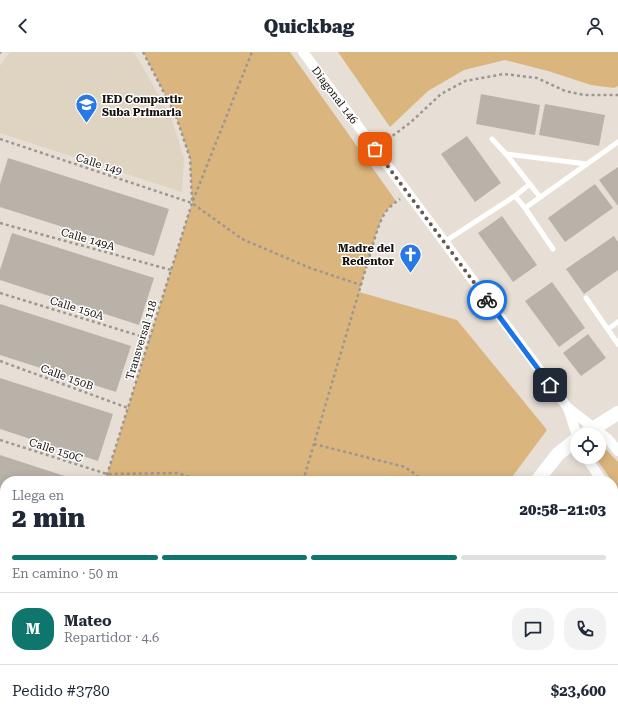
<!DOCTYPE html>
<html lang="es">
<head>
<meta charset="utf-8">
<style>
  body { margin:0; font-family:"Roboto Serif",serif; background:#f2f2f3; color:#1f2937; height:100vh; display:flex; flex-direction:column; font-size:15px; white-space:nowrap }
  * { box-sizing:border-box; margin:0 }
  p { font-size:13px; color:#747a83 }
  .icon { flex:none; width:22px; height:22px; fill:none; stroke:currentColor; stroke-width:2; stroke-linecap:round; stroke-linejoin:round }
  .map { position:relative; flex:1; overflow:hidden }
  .sheet { position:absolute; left:0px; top:424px; width:618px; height:248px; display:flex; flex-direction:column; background:#fff; border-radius:16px 16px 0 0; box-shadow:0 2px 10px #0003 }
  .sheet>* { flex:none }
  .tools { position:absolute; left:570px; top:376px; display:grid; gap:8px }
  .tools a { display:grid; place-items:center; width:36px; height:36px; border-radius:50%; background:#fff; box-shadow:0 2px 10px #0003; font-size:20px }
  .pin { position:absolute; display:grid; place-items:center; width:34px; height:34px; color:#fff; margin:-17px; border-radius:8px; box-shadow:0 2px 6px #0006 }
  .courier { position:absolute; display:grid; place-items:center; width:40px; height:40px; margin:-20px; border:3px solid #1a73e8; border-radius:50%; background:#fff; color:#222; box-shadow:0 1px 5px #0007 }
  .head em { font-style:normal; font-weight:800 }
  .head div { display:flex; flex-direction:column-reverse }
  .head { display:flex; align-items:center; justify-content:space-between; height:68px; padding:0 12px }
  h1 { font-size:26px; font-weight:800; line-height:30px }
  .bar { display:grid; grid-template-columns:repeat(4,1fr); gap:6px 4px; align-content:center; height:48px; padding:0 12px }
  .bar i { height:5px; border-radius:3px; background:#e0e1e3 }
  .bar .selected { background:#0f766e }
  .bar p { grid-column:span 4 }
  .line { display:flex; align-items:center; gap:10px; padding:0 12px; border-top:1px solid #e0e1e3 }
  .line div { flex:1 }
  .round { display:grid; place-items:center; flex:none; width:42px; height:42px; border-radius:16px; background:#f2f2f3 }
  header { display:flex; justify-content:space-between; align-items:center; height:52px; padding:0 12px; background:#fff; font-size:18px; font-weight:800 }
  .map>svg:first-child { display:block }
  .built { fill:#dfd3c2 }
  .green { fill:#dab57d }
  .building { fill:#b9b2a8 }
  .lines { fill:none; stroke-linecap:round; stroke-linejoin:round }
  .path { stroke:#9d978f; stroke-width:2.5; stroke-dasharray:3 3; stroke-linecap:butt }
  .lane { stroke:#fff; stroke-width:5 }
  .street { stroke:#fff; stroke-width:10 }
  .secondary { stroke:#fff; stroke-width:14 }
  .done { stroke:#5f5a55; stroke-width:4; stroke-dasharray:0 7.2 }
  .route { stroke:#1a73e8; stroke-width:5 }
  .labels { text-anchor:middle; stroke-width:3; stroke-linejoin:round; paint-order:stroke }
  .street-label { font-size:11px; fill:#161310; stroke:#fff }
  .poi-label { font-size:11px; font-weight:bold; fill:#161310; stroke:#fff; text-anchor:start }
</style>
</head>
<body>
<header><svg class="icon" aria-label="back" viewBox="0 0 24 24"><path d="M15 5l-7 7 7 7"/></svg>Quickbag<svg class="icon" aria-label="person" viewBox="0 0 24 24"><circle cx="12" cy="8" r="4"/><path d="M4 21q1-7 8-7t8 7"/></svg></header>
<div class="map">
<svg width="618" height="672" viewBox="0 0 618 672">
  <rect width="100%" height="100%" fill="#e7dfd5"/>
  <!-- built -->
  <g class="built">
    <path d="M10,0H134L171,65L184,107L182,140L0,81V14Z"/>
    <path d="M256,667H338L334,672H255Z"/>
  </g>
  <!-- green -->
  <g class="green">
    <path d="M143,0H290L396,149L389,156L383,163L376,182L359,240L457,268L547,378L509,429H420L417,427L415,429H105L192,151L190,106L176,64Z"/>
    <path d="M338,0H618V34L614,36L591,33L548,19L505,8L464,18L428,39L390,75Z"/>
    <path d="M599,390L618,410V438L613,431V429H612L595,405H599Z"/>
    <path d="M60,667H256L255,672H63Z"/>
  </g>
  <!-- building -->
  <g class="building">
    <path d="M481,42L540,53L535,83L476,72Z"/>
    <path d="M545,52L605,63L599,94L539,83Z"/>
    <path d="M467,84L501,131L475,150L441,102Z"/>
    <path d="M8,106L169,157L154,204L0,155V132Z"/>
    <path d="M618,115V154L599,128Z"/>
    <path d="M595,132L613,156L565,190L548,166Z"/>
    <path d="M502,164L537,213L513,230L478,181Z"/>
    <path d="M12,181L154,226L139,273L0,228V218Z"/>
    <path d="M614,184L618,190V218L584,242L566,217Z"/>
    <path d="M552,230L585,276L559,295L525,249Z"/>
    <path d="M0,252L131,294L116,340L0,303Z"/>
    <path d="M588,282L606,306L581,324L563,301Z"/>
    <path d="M0,326L113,362L98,409L0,377Z"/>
    <path d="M0,403L80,429H5V456L0,454Z"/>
    <path d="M613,474L618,482V493L613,498Z"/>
    <path d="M0,476L5,478V530L0,528Z"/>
    <path d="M0,555L5,557V608L0,607Z"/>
    <path d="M0,666L18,672H0Z"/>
  </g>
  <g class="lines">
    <!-- path -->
    <g class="path">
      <path d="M143,0L176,64L190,106L192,149"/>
      <path d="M0,1L1,0"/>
      <path d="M0,87L192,151L242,187L310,216L361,233"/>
      <path d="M383,91L411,70L441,42L465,29L504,22L537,26L565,39L584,43H618"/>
      <path d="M0,171L171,218"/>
      <path d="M0,241L150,287"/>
      <path d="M0,309L128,356"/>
      <path d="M0,388L107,422L178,421L200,429"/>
      <path d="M314,392L405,415L424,429"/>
      <path d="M105,429L192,151L252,0"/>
      <path d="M303,429L376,182C382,165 384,158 400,147"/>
      <path d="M0,463L5,465"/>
      <path d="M0,543L5,545"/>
      <path d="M231,672L232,667"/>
    </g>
    <!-- lane -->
    <g class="lane">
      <path d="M492,87L506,102L540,145"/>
      <path d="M506,102L587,112"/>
      <path d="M515,144L530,132"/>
      <path d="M525,156L553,197"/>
      <path d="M444,190L515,144L525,156L618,90"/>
      <path d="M586,246L618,292"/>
      <path d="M608,277L618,270"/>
      <path d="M613,509L618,506"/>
      <path d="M503,667L507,672"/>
      <path d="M530,667L533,672"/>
    </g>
    <!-- street -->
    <g class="street">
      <path d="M303,0L568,356L608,387L618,399"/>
      <path d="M568,356L577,384"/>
      <path d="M586,405L602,429"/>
      <path d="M613,444L618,451"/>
    </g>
    <!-- secondary -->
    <g class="secondary">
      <path d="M583,383L618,361"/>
      <path d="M537,429L558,402L577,387"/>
      <path d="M0,645L5,647"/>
      <path d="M43,667L47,672"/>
      <path d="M347,672L351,667"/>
    </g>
  </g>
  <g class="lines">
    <!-- done -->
    <path class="done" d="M375,97L487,248"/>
    <!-- route -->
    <path class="route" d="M487,248L550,333"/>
  </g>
  <!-- icons -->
  <defs>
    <symbol id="school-pin" viewBox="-11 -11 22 30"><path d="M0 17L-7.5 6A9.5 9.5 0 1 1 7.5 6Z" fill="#2978e3" stroke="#fff"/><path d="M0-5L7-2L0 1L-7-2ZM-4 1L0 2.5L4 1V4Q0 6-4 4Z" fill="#fff"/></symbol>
    <symbol id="church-pin" viewBox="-11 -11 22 30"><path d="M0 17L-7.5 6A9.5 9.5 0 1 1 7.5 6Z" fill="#2978e3" stroke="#fff"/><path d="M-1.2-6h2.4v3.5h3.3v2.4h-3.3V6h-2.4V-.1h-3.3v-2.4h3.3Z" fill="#fff"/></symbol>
  </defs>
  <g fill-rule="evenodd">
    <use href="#school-pin" x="74" y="40" width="25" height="34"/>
    <use href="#church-pin" x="398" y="190" width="25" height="34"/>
  </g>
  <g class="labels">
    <!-- street labels -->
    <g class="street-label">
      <text transform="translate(335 43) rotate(53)" y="4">Diagonal 146</text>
      <text transform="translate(99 112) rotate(18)" y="4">Calle 149</text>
      <text transform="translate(88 187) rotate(16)" y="4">Calle 149A</text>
      <text transform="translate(77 256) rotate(17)" y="4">Calle 150A</text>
      <text transform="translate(141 288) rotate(-73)" y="4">Transversal 118</text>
      <text transform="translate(67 325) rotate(20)" y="4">Calle 150B</text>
      <text transform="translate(56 398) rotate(18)" y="4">Calle 150C</text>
    </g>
    <!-- poi labels -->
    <g class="poi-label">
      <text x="102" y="51">IED Compartir<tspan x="102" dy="13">Suba Primaria</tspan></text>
      <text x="394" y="200" text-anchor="end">Madre del<tspan x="394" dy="13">Redentor</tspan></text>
    </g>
  </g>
</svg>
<div class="tools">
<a><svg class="icon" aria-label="locate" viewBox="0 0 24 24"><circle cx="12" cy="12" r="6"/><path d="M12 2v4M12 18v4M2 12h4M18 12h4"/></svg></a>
</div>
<div class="pin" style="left:375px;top:97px;background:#ea580c"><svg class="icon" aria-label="bag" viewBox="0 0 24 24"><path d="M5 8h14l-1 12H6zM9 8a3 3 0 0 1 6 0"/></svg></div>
<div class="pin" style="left:550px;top:333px;background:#1f2937"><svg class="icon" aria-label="home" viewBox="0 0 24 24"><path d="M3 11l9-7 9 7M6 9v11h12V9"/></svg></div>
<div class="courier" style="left:487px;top:248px"><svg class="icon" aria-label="bike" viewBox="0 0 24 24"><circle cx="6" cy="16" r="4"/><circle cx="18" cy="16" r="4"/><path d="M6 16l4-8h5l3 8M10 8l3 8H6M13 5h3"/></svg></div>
<section class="sheet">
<div class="head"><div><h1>2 min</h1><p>Llega en</p></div><em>20:58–21:03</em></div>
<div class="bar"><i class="selected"></i><i class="selected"></i><i class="selected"></i><i></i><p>En camino · 50 m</p></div>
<div class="line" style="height:72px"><b class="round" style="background:#0f766e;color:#fff">M</b><div><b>Mateo</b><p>Repartidor · 4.6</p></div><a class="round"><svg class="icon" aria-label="chat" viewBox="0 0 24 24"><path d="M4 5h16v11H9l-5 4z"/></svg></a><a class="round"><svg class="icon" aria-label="phone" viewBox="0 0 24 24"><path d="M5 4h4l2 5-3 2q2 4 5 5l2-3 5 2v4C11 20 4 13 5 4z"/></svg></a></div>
<div class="line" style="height:52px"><div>Pedido #3780</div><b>$23,600</b></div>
</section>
</div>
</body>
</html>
